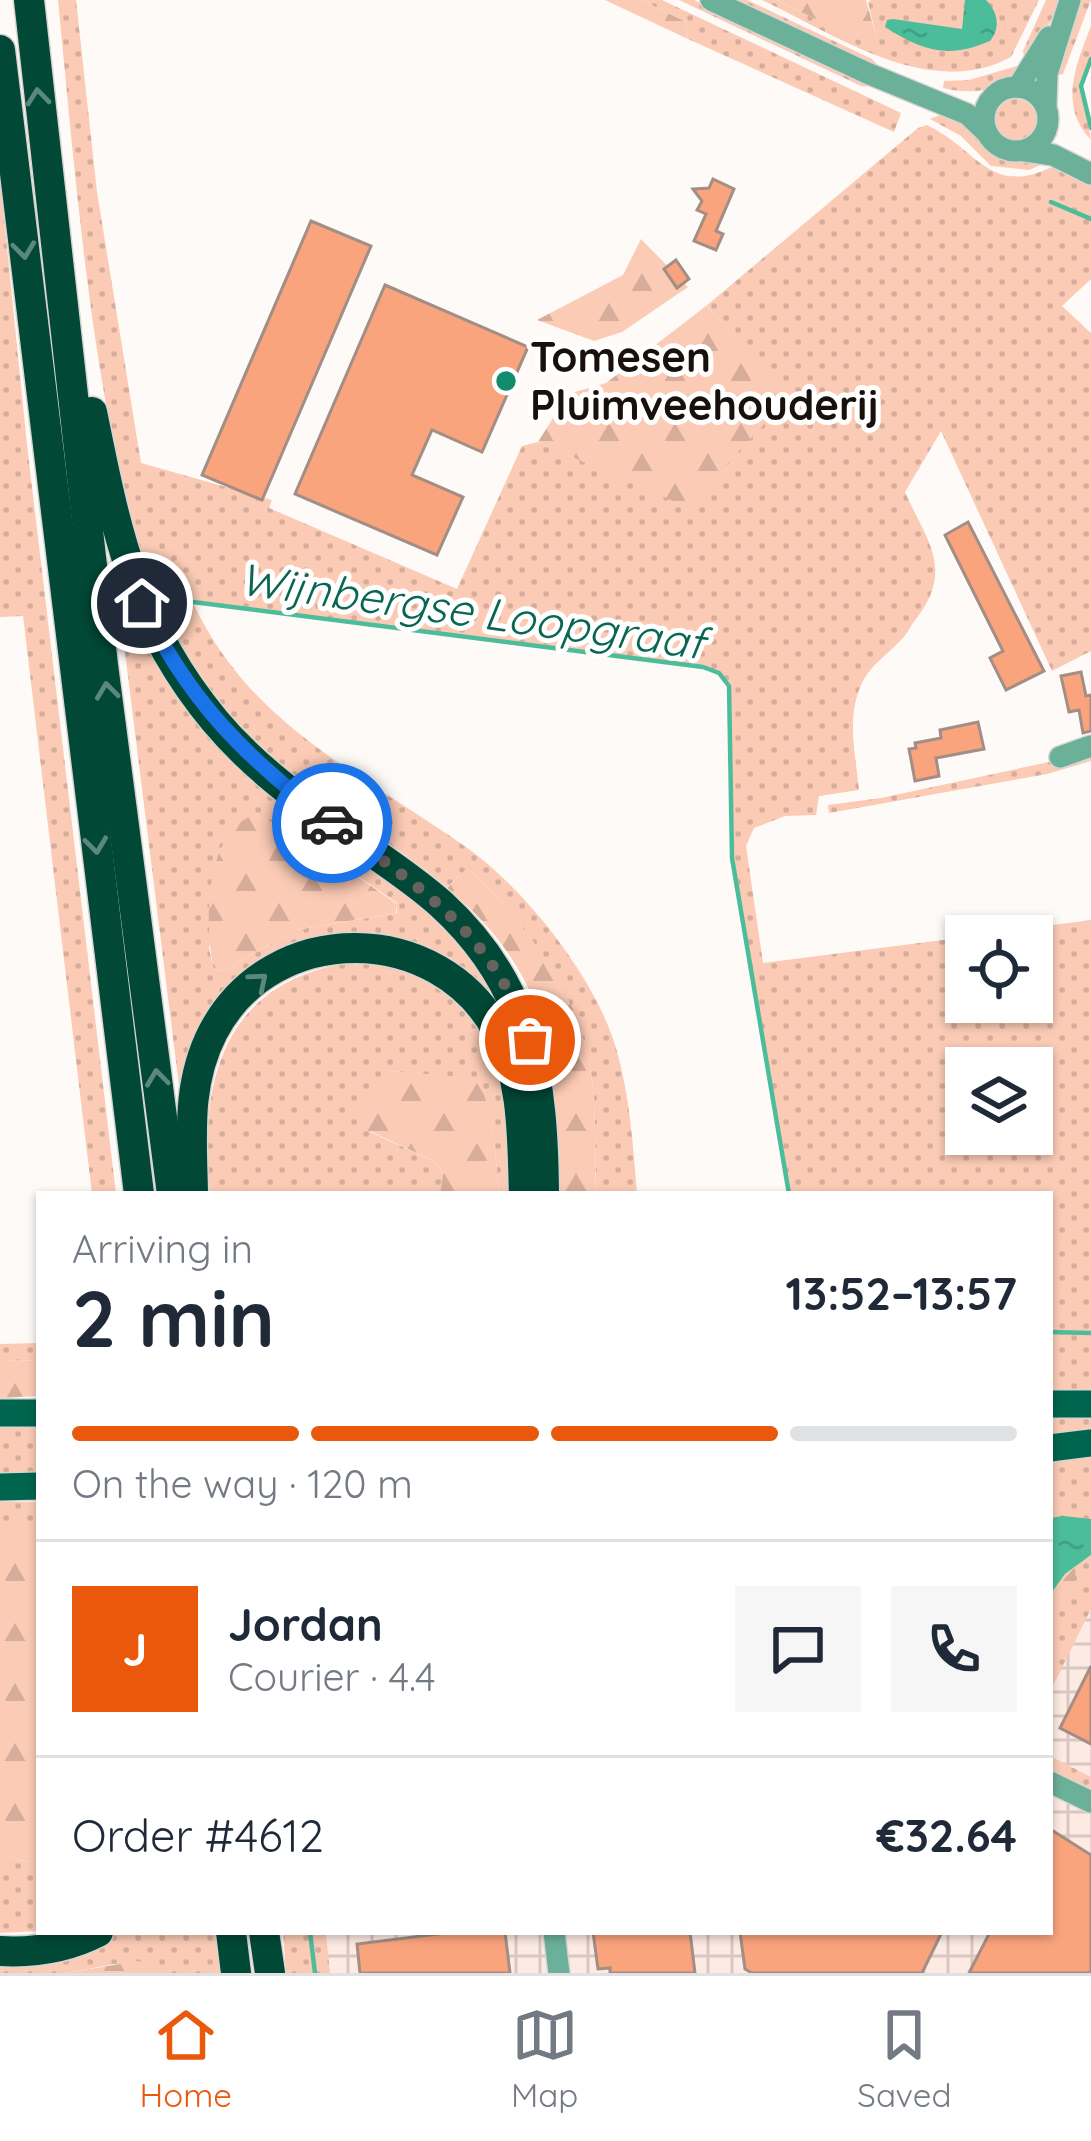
<!DOCTYPE html>
<html lang="en">
<head>
<meta charset="utf-8">
<style>
  body { margin:0; font-family:Quicksand,sans-serif; background:#f6f6f7; color:#1f2937; height:100vh; display:flex; flex-direction:column; font-size:45px; white-space:nowrap }
  * { box-sizing:border-box; margin:0 }
  p { font-size:39px; color:#747a83 }
  .icon { flex:none; width:66px; height:66px; fill:none; stroke:currentColor; stroke-width:2; stroke-linecap:round; stroke-linejoin:round }
  .map { position:relative; flex:1; overflow:hidden }
  .side { position:absolute; left:36px; top:1191px; width:1017px; height:744px; display:flex; flex-direction:column; background:#fff; border-radius:0px; box-shadow:0 3px 9px #0004 }
  .side>* { flex:none }
  .tools { position:absolute; left:945px; top:915px; display:grid; gap:24px }
  .tools a { display:grid; place-items:center; width:108px; height:108px; border-radius:0px; background:#fff; box-shadow:0 3px 9px #0004; font-size:60px }
  .pin { position:absolute; display:grid; place-items:center; width:102px; height:102px; color:#fff; margin:-51px; border:6px solid #fff; border-radius:50%; box-shadow:0 3px 12px #0007 }
  .courier { position:absolute; display:grid; place-items:center; width:120px; height:120px; margin:-60px; border:9px solid #1a73e8; border-radius:50%; background:#fff; color:#222; box-shadow:0 3px 15px #0007 }
  .head em { font-style:normal; font-weight:700 }
  .head div { display:flex; flex-direction:column-reverse }
  .head { display:flex; align-items:center; justify-content:space-between; height:204px; padding:0 36px }
  h1 { font-size:78px; font-weight:700; line-height:90px }
  .bar { display:grid; grid-template-columns:repeat(4,1fr); gap:18px 12px; align-content:center; height:144px; padding:0 36px }
  .bar i { height:15px; border-radius:9px; background:#e0e1e3 }
  .bar .on { background:#ea580c }
  .bar p { grid-column:span 4 }
  .line { display:flex; align-items:center; gap:30px; padding:0 36px; border-top:3px solid #e0e1e3 }
  .line div { flex:1 }
  .round { display:grid; place-items:center; flex:none; width:126px; height:126px; border-radius:0px; background:#f6f6f7 }
  .dock { display:flex; justify-content:space-around; align-items:center; height:168px; border-top:3px solid #e0e1e3; background:#fff; font-size:33px; color:#747a83 }
  .dock a { display:grid; justify-items:center; gap:6px }
  .dock .on { color:#ea580c }
  .map>svg:first-child { display:block }
  .industrial { fill:url(#industrial-grid) }
  .grass { fill:url(#grass-dots); fill-rule:evenodd }
  .forest { fill:url(#forest-firs) }
  .water { fill:url(#water-ripples) }
  .lines { fill:none; stroke-linecap:round; stroke-linejoin:round }
  .stream { stroke:#4cbd9b; stroke-width:4.5 }
  .building { fill:#faa47d; stroke:#a28e85; stroke-width:3 }
  .minor-casing { stroke:#d9d5d2; stroke-width:24 }
  .major-casing { stroke:#d9d5d2; stroke-width:30 }
  .highway-casing { stroke:#d9d5d2; stroke-width:33 }
  .minor { stroke:#6bb098; stroke-width:21 }
  .major { stroke:#00654e; stroke-width:27 }
  .highway { stroke:#014837; stroke-width:30 }
  .oneway { stroke:#5a887d }
  .done { stroke:#68625f; stroke-width:12; stroke-dasharray:0 21.6 }
  .route { stroke:#1a73e8; stroke-width:15 }
  .poi-dot { fill:#138b6d; stroke:#fff; stroke-width:4.5 }
  .labels { text-anchor:middle; stroke-width:10; stroke-linejoin:round; paint-order:stroke }
  .poi-label { font-size:42px; font-weight:bold; fill:#17100d; stroke:#fff; text-anchor:start }
  .water-label { font-size:45px; font-style:italic; fill:#09664f; stroke:#fff }
</style>
</head>
<body>
<div class="map">
<svg width="1091" height="1973" viewBox="0 0 1091 1973">
  <defs>
    <pattern id="industrial-grid" width="8" height="8" patternUnits="userSpaceOnUse" patternTransform="scale(3)"><rect width="8" height="8" fill="#fdebe3"/><path d="M0 4h8M4 0v8" fill="none" stroke="#d8c8c2"/></pattern>
    <pattern id="grass-dots" width="8" height="8" patternUnits="userSpaceOnUse" patternTransform="scale(3)"><rect width="8" height="8" fill="#fbcbb5"/><path d="M2 2h.1M6 6h.1" fill="none" stroke="#d6ad9a" stroke-width="1.8" stroke-linecap="round"/></pattern>
    <pattern id="forest-firs" width="22" height="20" patternUnits="userSpaceOnUse" patternTransform="scale(3)"><rect width="22" height="20" fill="#fbcbb5"/><path d="M5 1l3.5 6h-7zM16 11l3.5 6h-7z" fill="#d6ad9a"/></pattern>
    <pattern id="water-ripples" width="26" height="14" patternUnits="userSpaceOnUse" patternTransform="scale(3)"><rect width="26" height="14" fill="#4cbd9b"/><path d="M2 4q2-2 4 0t4 0M15 11q2-2 4 0t4 0" fill="none" stroke="#42a184"/></pattern>
  </defs>
  <rect width="100%" height="100%" fill="#fefaf8"/>
  <!-- industrial -->
  <path class="industrial" d="M1091,1609V1973H326L322,1932H1050V1675Z"/>
  <!-- grass -->
  <g class="grass">
    <path d="M58,0H76L97,192L141,463L272,500L269,508L457,589L522,446L538,442L687,506L791,394L706,306L918,128L927,125C979,150 990,199 1056,165L1091,184V279L1062,306L1091,333V651L1052,671L941,431L905,492C928,543 954,569 916,619C910,626 907,635 900,641C884,658 868,666 859,690C847,722 856,757 859,790L819,796L816,815L785,816L754,828L746,846L763,963L966,937V1002H1032V936H972L1091,920V1392H1050V1194H789L732,858L729,686L719,673L702,667L193,603C251,726 359,772 463,845C524,887 595,977 616,1048C630,1096 633,1145 637,1194H596C595,1160 596,1124 593,1090C585,1002 533,932 472,872L465,871L447,887C379,831 299,790 239,724C195,675 160,613 138,551C122,503 114,450 105,399C82,267 71,133 58,0ZM966,1068H1032V1134H966Z"/>
    <path d="M641,0H662L901,113L894,132L688,39L686,22Z"/>
    <path d="M679,0H694L874,87L861,86Z"/>
    <path d="M733,0H747L872,59L881,69Z"/>
    <path d="M762,0H776L879,49L868,2L871,0H1039L1011,57C930,101 836,35 762,0Z"/>
    <path d="M1046,0H1061L1031,59L1024,56L1023,51Z"/>
    <path d="M1080,0H1091L1063,74L1059,75L1053,71Z"/>
    <path d="M1091,26V59L1081,86L1091,140C1058,105 1076,65 1091,26Z"/>
    <path d="M1017,66L1026,67C1004,92 973,95 943,88L944,81L969,80Z"/>
    <circle cx="1016" cy="120" r="21"/>
    <path d="M943,114L975,129L983,144L997,156L1050,161L1029,170L991,166L961,136L930,119Z"/>
    <path d="M0,178L27,445L116,1194H92L23,616L0,617Z"/>
    <path d="M110,532L148,631L313,817L478,953L521,1039L496,1002L469,977L426,953L265,966L183,1118ZM256,814L306,841L397,903V913L296,930L228,968L220,971L213,967L209,948L238,825Z"/>
    <path d="M1091,753V761L1047,774L829,813L828,805L881,798Z"/>
    <path d="M352,962L402,968L436,984L484,1028L508,1103L510,1194H499C496,1163 494,1102 475,1079L389,1071L370,1132L434,1161L443,1173L440,1194H210C199,1080 222,982 352,962Z"/>
    <path d="M39,1343V1360L0,1361V1344Z"/>
    <path d="M1050,1411L1091,1413V1433L1050,1439Z"/>
    <path d="M0,1428H39V1472L0,1475Z"/>
    <path d="M1091,1453V1519L1050,1518V1458Z"/>
    <path d="M0,1502H39V1526L0,1525Z"/>
    <path d="M1091,1555V1609L1050,1692V1595L1065,1574Z"/>
    <path d="M1050,1756L1091,1777V1793L1050,1772Z"/>
    <path d="M0,1855L39,1864V1931L0,1933Z"/>
    <path d="M111,1932H215L220,1973H165L115,1964L66,1973H0V1956Z"/>
    <path d="M283,1932L326,1935L330,1973H286Z"/>
  </g>
  <!-- forest -->
  <g class="forest">
    <path d="M605,0H641L686,22L688,39Z"/>
    <path d="M776,0H866L880,50Z"/>
    <path d="M641,239L688,287L622,332L594,341L537,320L623,275Z"/>
    <path d="M706,306L792,394L687,507L538,442L568,394L606,383Z"/>
    <path d="M256,814L306,841L397,904L396,913L296,930L228,968L220,971L213,967C205,923 203,832 256,814Z"/>
    <path d="M465,870L472,872C533,932 586,1002 593,1090C596,1124 595,1160 596,1194H558C557,1064 554,977 447,888Z"/>
    <path d="M389,1071L475,1078C494,1101 496,1163 499,1194H440L443,1173L434,1161L363,1128C358,1108 372,1082 389,1071Z"/>
    <path d="M39,1360V1396L0,1398V1361Z"/>
    <path d="M27,1524L39,1526V1864L0,1855V1525Z"/>
    <path d="M1076,1566L1073,1594L1050,1621V1595Z"/>
    <path d="M137,1961L149,1963L165,1973H66Z"/>
  </g>
  <!-- water -->
  <g class="water">
    <path d="M965,0H986C998,12 1001,28 990,41C949,59 922,51 885,27L887,20L893,19L962,29Z"/>
    <path d="M1063,1516L1091,1519V1555L1065,1574L1050,1595V1518Z"/>
  </g>
  <g class="lines">
    <!-- stream -->
    <g class="stream">
      <path d="M1091,59L1081,86L1091,128"/>
      <path d="M1051,202L1091,219"/>
      <path d="M193,602L703,667L719,673L729,686L732,858L789,1194"/>
      <path d="M1050,1332L1091,1333"/>
      <path d="M310,1932L315,1973"/>
    </g>
  </g>
  <!-- building -->
  <g class="building">
    <path d="M713,179L734,189L716,231L723,234L716,250L694,241L706,214L697,210L702,201L693,189L709,188Z"/>
    <path d="M311,221L371,246L262,500L202,475Z"/>
    <path d="M676,260L689,279L677,288L664,269Z"/>
    <path d="M385,285L528,347L482,452L432,430L412,475L463,497L437,555L295,494Z"/>
    <path d="M968,522L1044,671L1006,690L990,658L1003,651L945,535Z"/>
    <path d="M1081,672L1086,696L1091,695V731L1083,733L1079,710L1069,712L1061,676Z"/>
    <path d="M978,722L984,749L936,758L939,776L915,781L909,749L916,748L915,743L941,738L940,730Z"/>
    <path d="M1091,1666V1744L1060,1728Z"/>
    <path d="M1050,1829L1091,1855V1973H969L990,1932H1050Z"/>
    <path d="M454,1932H505L510,1973H360L357,1944Z"/>
    <path d="M593,1932H690L695,1973H610V1968L598,1969Z"/>
    <path d="M740,1932H942L922,1973H752L745,1969Z"/>
  </g>
  <g class="lines">
    <defs>
      <g id="minor">
        <path d="M711,0L867,73L967,114L987,133"/>
        <circle cx="1016" cy="119" r="32"/>
        <path d="M1018,87L1049,37"/>
        <path d="M1046,105L1047,74L1070,0"/>
        <path d="M1025,151L1053,155L1091,174"/>
        <path d="M1060,757L1091,746"/>
        <path d="M1050,1782L1091,1802"/>
        <path d="M554,1932L559,1973"/>
      </g>
      <g id="major">
        <path d="M1050,1404H1091"/>
        <path d="M0,1413H39"/>
        <path d="M1050,1448L1091,1443"/>
        <path d="M0,1487L39,1486"/>
      </g>
      <g id="highway">
        <path d="M29,0L103,665L172,1194"/>
        <path d="M0,50L139,1194"/>
        <path d="M92,412C116,531 134,624 215,721C250,763 294,796 338,828C372,853 410,876 441,904C531,986 543,1078 544,1194"/>
        <path d="M193,1194C192,1138 186,1084 213,1032C272,919 439,921 498,1032C524,1081 522,1140 524,1194"/>
        <path d="M231,1932L236,1973"/>
        <path d="M264,1932L270,1973"/>
        <path d="M0,1951C35,1953 67,1948 98,1932"/>
      </g>
    </defs>
    <!-- minor casing -->
    <use href="#minor" class="minor-casing"/>
    <!-- major casing -->
    <use href="#major" class="major-casing"/>
    <!-- highway casing -->
    <use href="#highway" class="highway-casing"/>
    <!-- minor -->
    <use href="#minor" class="minor"/>
    <!-- major -->
    <use href="#major" class="major"/>
    <!-- highway -->
    <use href="#highway" class="highway"/>
  </g>
  <!-- one-way arrows -->
  <defs><path id="oneway-chevron" d="M-2-3.5L2.5 0L-2 3.5" fill="none" stroke-width="1.6" stroke-linecap="round" stroke-linejoin="round" transform="scale(3)"/></defs>
  <g class="oneway">
    <use href="#oneway-chevron" transform="translate(38 97) rotate(-96)"/>
    <use href="#oneway-chevron" transform="translate(24 250) rotate(83)"/>
    <use href="#oneway-chevron" transform="translate(107 691) rotate(-97)"/>
    <use href="#oneway-chevron" transform="translate(96 845) rotate(83)"/>
    <use href="#oneway-chevron" transform="translate(259 981) rotate(-40)"/>
    <use href="#oneway-chevron" transform="translate(157 1078) rotate(-97)"/>
  </g>
  <g class="lines">
    <!-- done -->
    <path class="done" d="M332,823C420,888 492,932 530,1040"/>
    <!-- route -->
    <path class="route" d="M142,603C187,700 247,759 332,823"/>
  </g>
  <!-- markers -->
  <circle class="poi-dot" cx="506" cy="381" r="12"/>
  <g class="labels">
    <!-- poi labels -->
    <g class="poi-label">
      <text x="530" y="372">Tomesen<tspan x="530" dy="48">Pluimveehouderij</tspan></text>
    </g>
    <!-- water labels -->
    <g class="water-label">
      <text transform="translate(472 611) rotate(8)" y="16">Wijnbergse Loopgraaf</text>
    </g>
  </g>
</svg>
<div class="tools">
<a><svg class="icon" aria-label="locate" viewBox="0 0 24 24"><circle cx="12" cy="12" r="6"/><path d="M12 2v4M12 18v4M2 12h4M18 12h4"/></svg></a>
<a><svg class="icon" aria-label="layers" viewBox="0 0 24 24"><path d="M12 4l9 5-9 5-9-5zM3 14l9 5 9-5"/></svg></a>
</div>
<div class="pin" style="left:530px;top:1040px;background:#ea580c"><svg class="icon" aria-label="bag" viewBox="0 0 24 24"><path d="M5 8h14l-1 12H6zM9 8a3 3 0 0 1 6 0"/></svg></div>
<div class="pin" style="left:142px;top:603px;background:#1f2937"><svg class="icon" aria-label="home" viewBox="0 0 24 24"><path d="M3 11l9-7 9 7M6 9v11h12V9"/></svg></div>
<div class="courier" style="left:332px;top:823px"><svg class="icon" aria-label="car" viewBox="0 0 24 24"><path d="M5 17H2v-5l4-1 3-4h7l3 4 3 1v5h-3M9 17h6M6 11h13"/><circle cx="7" cy="17" r="2"/><circle cx="17" cy="17" r="2"/></svg></div>
<section class="side">
<div class="head"><div><h1>2 min</h1><p>Arriving in</p></div><em>13:52–13:57</em></div>
<div class="bar"><i class="on"></i><i class="on"></i><i class="on"></i><i></i><p>On the way · 120 m</p></div>
<div class="line" style="height:216px"><b class="round" style="background:#ea580c;color:#fff">J</b><div><b>Jordan</b><p>Courier · 4.4</p></div><a class="round"><svg class="icon" aria-label="chat" viewBox="0 0 24 24"><path d="M4 5h16v11H9l-5 4z"/></svg></a><a class="round"><svg class="icon" aria-label="phone" viewBox="0 0 24 24"><path d="M5 4h4l2 5-3 2q2 4 5 5l2-3 5 2v4C11 20 4 13 5 4z"/></svg></a></div>
<div class="line" style="height:156px"><div>Order #4612</div><b>€32.64</b></div>
</section>
</div>
<nav class="dock">
<a class="on"><svg class="icon" aria-label="home" viewBox="0 0 24 24"><path d="M3 11l9-7 9 7M6 9v11h12V9"/></svg>Home</a>
<a><svg class="icon" aria-label="map" viewBox="0 0 24 24"><path d="M3 6l6-2 6 2 6-2v14l-6 2-6-2-6 2zM9 4v14M15 6v14"/></svg>Map</a>
<a><svg class="icon" aria-label="saved" viewBox="0 0 24 24"><path d="M7 4h10v16l-5-4-5 4z"/></svg>Saved</a>
</nav>
</body>
</html>
